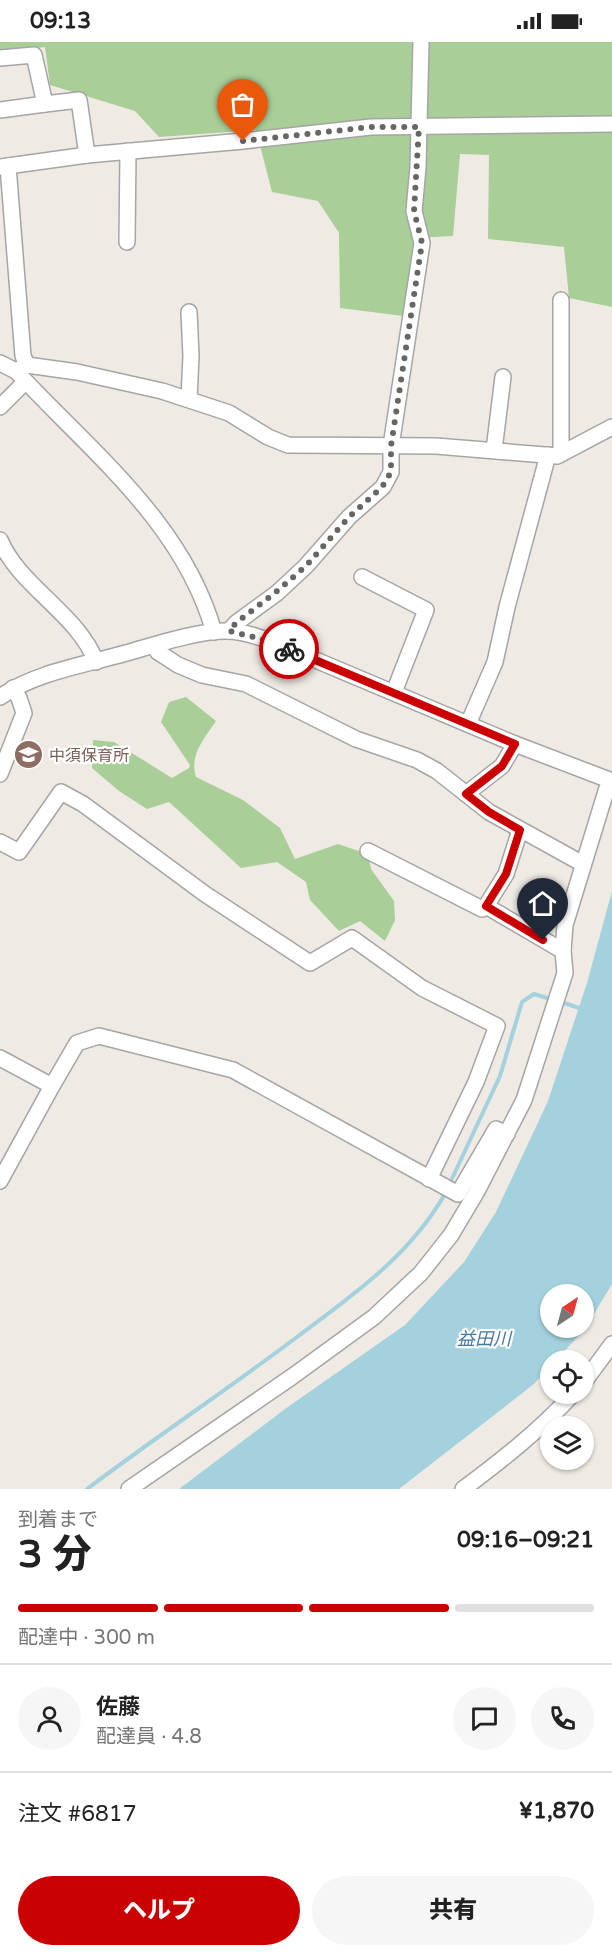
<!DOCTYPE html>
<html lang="ja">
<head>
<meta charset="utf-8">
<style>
  body { margin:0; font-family:"Varela Round","Noto Sans JP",sans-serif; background:#f6f6f6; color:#222; height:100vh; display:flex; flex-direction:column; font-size:22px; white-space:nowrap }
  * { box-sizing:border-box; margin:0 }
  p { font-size:20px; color:#767676 }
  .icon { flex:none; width:33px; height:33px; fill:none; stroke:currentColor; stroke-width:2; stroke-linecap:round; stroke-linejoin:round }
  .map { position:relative; height:1447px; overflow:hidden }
  .panel { display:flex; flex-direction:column; background:#fff; flex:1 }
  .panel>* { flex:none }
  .needle { width:39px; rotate:36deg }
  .tools { position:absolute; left:540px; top:1242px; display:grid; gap:12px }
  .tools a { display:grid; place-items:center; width:54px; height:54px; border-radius:50%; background:#fff; box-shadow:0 2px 4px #0004; font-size:30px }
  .pin { position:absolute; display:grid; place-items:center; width:51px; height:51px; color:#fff; margin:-62px -26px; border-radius:50% 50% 50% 0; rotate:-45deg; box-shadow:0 0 6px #0007 }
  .pin .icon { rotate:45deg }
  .courier { position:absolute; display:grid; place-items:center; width:60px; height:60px; margin:-30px; border:4px solid #cb0003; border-radius:50%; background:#fff; color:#222; box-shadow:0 2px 8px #0007 }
  .summary em { font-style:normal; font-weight:800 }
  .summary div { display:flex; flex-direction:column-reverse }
  .summary { display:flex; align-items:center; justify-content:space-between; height:102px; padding:0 18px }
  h1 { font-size:39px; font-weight:800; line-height:45px }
  .bar { display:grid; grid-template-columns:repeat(4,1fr); gap:9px 6px; align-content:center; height:72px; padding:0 18px }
  .bar i { height:8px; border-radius:4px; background:#e0e0e0 }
  .bar .current { background:#cb0003 }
  .bar p { grid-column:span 4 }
  .line { display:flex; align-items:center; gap:15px; padding:0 18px; border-top:2px solid #e0e0e0 }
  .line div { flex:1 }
  .round { display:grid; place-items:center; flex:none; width:63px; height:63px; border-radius:32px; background:#f6f6f6 }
  .cta { display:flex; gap:12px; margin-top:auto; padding:12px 18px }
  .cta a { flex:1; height:69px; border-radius:36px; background:#cb0003; color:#fff; font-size:24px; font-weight:800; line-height:69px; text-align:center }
  .cta a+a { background:#f6f6f6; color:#222 }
  .status { display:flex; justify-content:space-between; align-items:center; height:42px; padding:0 30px; background:#fff; direction:ltr }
  .status svg { height:16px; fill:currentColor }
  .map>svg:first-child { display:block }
  .forest { fill:#a9ce98 }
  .water { fill:#a3d1dd; fill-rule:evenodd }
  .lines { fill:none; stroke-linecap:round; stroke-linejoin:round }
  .stream { stroke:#a3d1dd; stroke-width:4 }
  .minor-casing { stroke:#a5a5a5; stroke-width:18 }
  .minor { stroke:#fff; stroke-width:15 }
  .done { stroke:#676663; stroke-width:6; stroke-dasharray:0 10.8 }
  .route { stroke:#cb0003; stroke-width:8 }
  .labels { text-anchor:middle; stroke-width:4.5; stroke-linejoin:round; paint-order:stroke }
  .education-label { font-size:16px; fill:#785e54; stroke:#fff; text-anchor:start }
  .water-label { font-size:18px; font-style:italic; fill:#4778a6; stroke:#fff }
</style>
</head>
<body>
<div class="status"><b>09:13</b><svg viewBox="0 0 49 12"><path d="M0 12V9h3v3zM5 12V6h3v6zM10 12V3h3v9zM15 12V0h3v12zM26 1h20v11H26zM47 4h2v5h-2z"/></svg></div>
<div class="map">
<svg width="612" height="1447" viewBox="0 0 612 1447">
  <rect width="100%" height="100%" fill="#efebe4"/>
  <!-- forest -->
  <g class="forest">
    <path d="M0,0H612V265L569,256L564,205L488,197L489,113L460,112L453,194L414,196L403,274L340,266L339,191L318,159L272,150L256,88L159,95L135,69L50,43L45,5L0,11Z"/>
    <path d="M186,655L216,679C204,697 189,713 196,735L243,758L280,786L295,817L338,802L368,812L371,827L394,859L395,878L385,899L360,879L339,889L310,858L306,840L277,820L241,826L169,760L147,767L119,749L92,726L93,698L114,700L172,736L189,726L190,723L161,680L169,660Z"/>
  </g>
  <!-- water -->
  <path class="water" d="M612,849V1242L585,1287L556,1318H550V1324L534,1342L399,1447H179L285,1367L405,1283L464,1220L496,1170L548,1059L587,941ZM550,1252H584V1286H550Z"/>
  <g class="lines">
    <!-- stream -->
    <g class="stream">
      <path d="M561,960L582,967"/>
      <path d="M449,1143L500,1034L522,960L534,952L554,958"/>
      <path d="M87,1447C156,1395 228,1347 297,1295C353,1253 411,1213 446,1150"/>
    </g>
    <defs>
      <g id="minor">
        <path d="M0,16L34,13L45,62L79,58L87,113"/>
        <path d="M0,68L45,62"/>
        <path d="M8,124L23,314L27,323"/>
        <path d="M0,125L87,113L243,99L371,85L612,82"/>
        <path d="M127,200L128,109"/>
        <path d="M561,258V412"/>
        <path d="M0,321L16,329C90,409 183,480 214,590"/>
        <path d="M16,329L27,323L77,330L162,349L229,371L268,395L288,403L436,404L557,414L612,385"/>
        <path d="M189,357L191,314L189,270"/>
        <path d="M0,365L25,340"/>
        <path d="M494,408L503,335"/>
        <path d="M0,498C19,544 79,573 96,620"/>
        <path d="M362,535L426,568L394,650"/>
        <path d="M229,589L236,581L277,551L306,524L349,475L383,445L391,430V404L422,201L414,169L418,125L421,0"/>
        <path d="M154,604L158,610L178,623L202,633L246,642L356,697L417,718L437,729L489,770L583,822"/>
        <path d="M0,655C36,630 85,623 126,611C155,603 196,589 226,589C248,589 272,600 292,608L515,702L612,739"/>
        <path d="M468,682L495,620L507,565L548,413"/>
        <path d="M0,732L24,671L19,656L13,646"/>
        <path d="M466,752L502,724L515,702"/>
        <path d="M520,788L506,832L486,864L563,909"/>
        <path d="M0,800L19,810L61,750L83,762L205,852L310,921L352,896L422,946L497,984L476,1040L429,1137"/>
        <path d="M368,809L482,867L486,864"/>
        <path d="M0,1016L52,1044L0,1139"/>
        <path d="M52,1044L77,1001L99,994L233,1028L458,1152L496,1087L507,1092"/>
        <path d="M584,1340L612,1302"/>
        <path d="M129,1447L293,1334L374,1275L421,1231L451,1193L476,1151L524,1058L565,931L563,909L565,883L607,746"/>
        <path d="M463,1447C502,1418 540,1388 573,1352"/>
      </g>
    </defs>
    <!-- minor casing -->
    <use href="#minor" class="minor-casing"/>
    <!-- minor -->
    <use href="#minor" class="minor"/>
  </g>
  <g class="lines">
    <!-- done -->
    <path class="done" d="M243,99L371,85H419L414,169L422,201L391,404V430L382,445L349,475L306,524L276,550L236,581L229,589L258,596L289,607"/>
    <!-- route -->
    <path class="route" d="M289,607L515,702L502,724L466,752L489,770L520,788L506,832L486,864L543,898"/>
  </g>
  <!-- icons -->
  <defs>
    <symbol id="school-disc" viewBox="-11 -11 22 22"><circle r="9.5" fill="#8d6e63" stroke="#fff"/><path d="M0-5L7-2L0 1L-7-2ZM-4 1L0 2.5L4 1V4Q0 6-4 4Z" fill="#fff"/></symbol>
  </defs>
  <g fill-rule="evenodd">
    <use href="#school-disc" x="12" y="696" width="33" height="33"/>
  </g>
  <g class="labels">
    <!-- education labels -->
    <g class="education-label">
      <text x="49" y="719">中須保育所</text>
    </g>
    <!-- water labels -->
    <g class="water-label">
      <text x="484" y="1303">益田川</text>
    </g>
  </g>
</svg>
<div class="tools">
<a><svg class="needle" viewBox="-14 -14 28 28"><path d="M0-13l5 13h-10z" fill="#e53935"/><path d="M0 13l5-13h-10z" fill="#767676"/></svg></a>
<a><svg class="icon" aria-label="locate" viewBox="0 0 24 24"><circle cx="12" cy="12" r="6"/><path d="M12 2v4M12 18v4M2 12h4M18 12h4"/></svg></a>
<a><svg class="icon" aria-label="layers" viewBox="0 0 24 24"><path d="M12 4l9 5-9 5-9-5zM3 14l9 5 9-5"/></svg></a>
</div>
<div class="pin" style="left:243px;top:99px;background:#ea580c"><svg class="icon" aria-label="bag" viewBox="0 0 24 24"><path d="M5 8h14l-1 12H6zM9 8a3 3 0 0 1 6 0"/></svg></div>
<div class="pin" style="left:543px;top:898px;background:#1f2937"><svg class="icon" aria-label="home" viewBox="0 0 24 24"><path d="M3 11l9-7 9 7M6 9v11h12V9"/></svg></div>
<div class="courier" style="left:289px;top:607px"><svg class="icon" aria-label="bike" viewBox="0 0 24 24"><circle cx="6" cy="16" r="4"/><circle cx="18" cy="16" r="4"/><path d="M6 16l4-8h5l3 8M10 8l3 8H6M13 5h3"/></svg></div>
</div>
<section class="panel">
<div class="summary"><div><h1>3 分</h1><p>到着まで</p></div><em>09:16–09:21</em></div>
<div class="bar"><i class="current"></i><i class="current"></i><i class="current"></i><i></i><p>配達中 · 300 m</p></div>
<div class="line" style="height:108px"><a class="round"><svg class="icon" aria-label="person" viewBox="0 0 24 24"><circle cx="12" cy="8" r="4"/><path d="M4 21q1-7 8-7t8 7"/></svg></a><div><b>佐藤</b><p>配達員 · 4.8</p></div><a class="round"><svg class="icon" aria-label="chat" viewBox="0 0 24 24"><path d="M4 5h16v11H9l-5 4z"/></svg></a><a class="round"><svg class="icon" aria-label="phone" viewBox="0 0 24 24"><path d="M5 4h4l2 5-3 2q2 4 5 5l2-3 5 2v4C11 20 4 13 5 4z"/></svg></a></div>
<div class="line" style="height:78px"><div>注文 #6817</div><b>¥1,870</b></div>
<div class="cta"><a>ヘルプ</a><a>共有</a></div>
</section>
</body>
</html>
